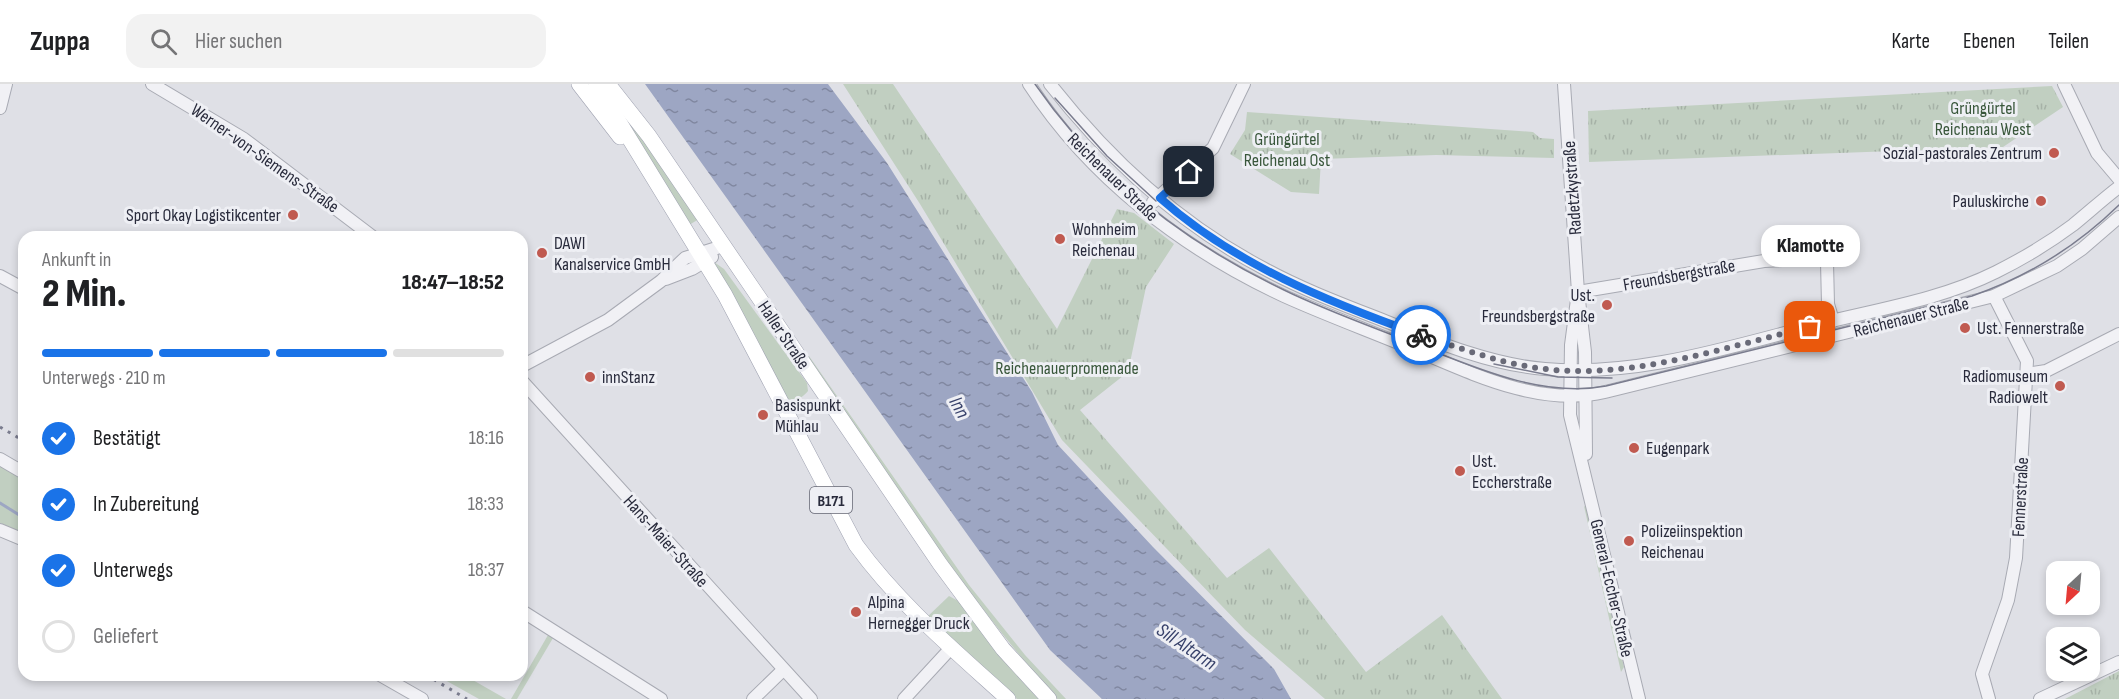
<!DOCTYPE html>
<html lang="de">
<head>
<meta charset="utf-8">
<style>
  body { margin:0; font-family:"Sofia Sans Condensed",sans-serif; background:#f2f2f2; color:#202124; height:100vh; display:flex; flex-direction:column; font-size:22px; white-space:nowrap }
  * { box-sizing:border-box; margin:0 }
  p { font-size:20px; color:#757577 }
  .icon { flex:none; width:33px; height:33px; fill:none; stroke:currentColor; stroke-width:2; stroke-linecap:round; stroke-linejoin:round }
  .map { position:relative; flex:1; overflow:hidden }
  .drawer { position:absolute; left:18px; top:147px; width:510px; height:450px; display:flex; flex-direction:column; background:#fff; border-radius:18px; box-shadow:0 3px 9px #0003 }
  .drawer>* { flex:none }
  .needle { width:39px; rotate:206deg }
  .buttons { position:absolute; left:2046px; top:477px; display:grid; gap:12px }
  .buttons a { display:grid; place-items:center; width:54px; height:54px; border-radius:12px; background:#fff; box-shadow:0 3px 9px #0003; font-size:30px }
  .pin { position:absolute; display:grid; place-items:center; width:51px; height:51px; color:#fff; margin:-26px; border-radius:12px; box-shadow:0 3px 9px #0006 }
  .courier { position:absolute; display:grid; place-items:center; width:60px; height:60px; margin:-30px; border:4px solid #1a73e8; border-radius:50%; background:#fff; color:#222; box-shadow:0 2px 8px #0007 }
  .bubble { position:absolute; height:42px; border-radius:18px; background:#fff; box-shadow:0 3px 9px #0003; font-size:20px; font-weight:800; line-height:42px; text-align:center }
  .summary em { font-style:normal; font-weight:800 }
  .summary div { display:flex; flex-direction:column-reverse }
  .summary { display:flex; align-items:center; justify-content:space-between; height:102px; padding:0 24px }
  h1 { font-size:39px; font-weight:800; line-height:45px }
  .bar { display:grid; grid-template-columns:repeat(4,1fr); gap:9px 6px; align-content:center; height:72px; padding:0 24px }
  .bar i { height:8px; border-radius:4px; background:#e0e0e0 }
  .bar .active { background:#1a73e8 }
  .bar p { grid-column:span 4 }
  ol { padding:0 24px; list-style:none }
  li { display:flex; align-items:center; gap:18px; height:66px }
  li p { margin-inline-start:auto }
  li .icon { padding:6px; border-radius:50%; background:#1a73e8; color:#fff; stroke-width:4 }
  li:last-child { color:#757577 }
  li i { width:33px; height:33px; border:3px solid #e0e0e0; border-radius:50% }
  header { display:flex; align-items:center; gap:36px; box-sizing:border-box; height:84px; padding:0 30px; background:#fff; border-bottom:2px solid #e0e0e0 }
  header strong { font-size:28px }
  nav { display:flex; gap:33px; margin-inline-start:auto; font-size:21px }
  .search { width:420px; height:54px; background:#f2f2f2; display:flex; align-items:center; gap:15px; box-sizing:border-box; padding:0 21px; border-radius:18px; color:#757577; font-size:22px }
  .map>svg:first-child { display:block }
  .green { fill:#c1cfc1 }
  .park { fill:url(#park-tufts) }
  .water { fill:url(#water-ripples) }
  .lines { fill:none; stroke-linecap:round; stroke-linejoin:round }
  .stream { stroke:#9da6c3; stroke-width:3 }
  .minor-casing { stroke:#a8aab3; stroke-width:14 }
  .major-casing { stroke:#9fa2b1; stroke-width:16 }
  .minor { stroke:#f1f1f5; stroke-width:12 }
  .major { stroke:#fff; stroke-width:15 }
  .tram { stroke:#7a7c8e; stroke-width:1.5 }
  .rail { stroke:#7a7c8e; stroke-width:3; stroke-dasharray:3 6; stroke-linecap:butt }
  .done { stroke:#696a78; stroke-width:6; stroke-dasharray:0 10.8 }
  .route { stroke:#1a73e8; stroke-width:8 }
  .poi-dot { fill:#c05a50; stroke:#eeeff4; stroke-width:2 }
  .labels { text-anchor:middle; stroke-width:6; stroke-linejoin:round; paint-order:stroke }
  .shield { fill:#eeeff4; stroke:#646673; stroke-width:1.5 }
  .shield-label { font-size:16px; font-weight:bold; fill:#292b3c }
  .park-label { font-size:18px; fill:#38563a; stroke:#eeeff4 }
  .poi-label { font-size:18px; fill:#292b3c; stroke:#eeeff4; text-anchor:start }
  .street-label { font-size:18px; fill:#292b3c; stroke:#eeeff4 }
  .water-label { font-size:20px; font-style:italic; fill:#38426b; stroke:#eeeff4 }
</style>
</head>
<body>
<header>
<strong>Zuppa</strong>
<div class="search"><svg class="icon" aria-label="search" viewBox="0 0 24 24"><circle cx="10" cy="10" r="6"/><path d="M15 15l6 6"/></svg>Hier suchen</div>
<nav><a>Karte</a><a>Ebenen</a><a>Teilen</a></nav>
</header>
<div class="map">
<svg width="2119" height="615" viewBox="0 0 2119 615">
  <defs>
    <pattern id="park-tufts" width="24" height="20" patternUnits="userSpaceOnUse" patternTransform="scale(1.5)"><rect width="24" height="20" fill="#c1cfc1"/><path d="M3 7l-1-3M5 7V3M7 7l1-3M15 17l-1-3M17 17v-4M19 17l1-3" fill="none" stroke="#a6b2a7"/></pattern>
    <pattern id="water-ripples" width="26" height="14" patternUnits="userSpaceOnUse" patternTransform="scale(1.5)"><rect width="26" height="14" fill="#9da6c3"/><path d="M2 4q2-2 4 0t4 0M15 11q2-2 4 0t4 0" fill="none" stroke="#8087a0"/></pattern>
  </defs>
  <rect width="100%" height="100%" fill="#dfe0e6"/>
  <!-- green -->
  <g class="green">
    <path d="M604,0L699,135L689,141Z"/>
    <path d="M714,178L724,185L807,299L808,307C802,314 795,318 787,315Z"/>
    <path d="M809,272L969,501L1025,571L1066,615H1057C963,509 887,391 808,274Z"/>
    <path d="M0,379L24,393V449L0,439Z"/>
    <path d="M1584,422L1587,424L1624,583L1621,588Z"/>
    <path d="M949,512L962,519L1041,615H1017L926,534Z"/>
    <path d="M548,551L553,554L517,615H511Z"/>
    <path d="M436,591H464L506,615H479Z"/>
  </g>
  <!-- park -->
  <g class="park">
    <path d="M843,0H893L1057,245L1117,125L1134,129L1174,160L1146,203L1128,288L1080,326L1227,494L1269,464L1366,588L1442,531L1502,615H1325L1245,546L1062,356L920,120Z"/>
    <path d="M2052,2L2063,23L2003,63L1589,78L1588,27Z"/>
    <path d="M1247,28L1533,48L1540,54L1554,55V74L1436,71L1321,75L1319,110L1291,108L1230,70L1245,46Z"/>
    <path d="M2119,587V615H2065Z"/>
  </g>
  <!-- water -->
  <path class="water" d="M645,0H828L887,79L968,207L1032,308L1058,361L1153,463L1274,585L1291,615H1102L1050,566Z"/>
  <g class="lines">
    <!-- stream -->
    <path class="stream" d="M0,419L24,434"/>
    <defs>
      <g id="minor">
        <path d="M152,0L244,55L373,153"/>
        <path d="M1029,0C1090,94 1183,165 1284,212C1326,231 1370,247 1413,265C1473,290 1539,323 1605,308L1994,212L2057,182L2082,165L2119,133"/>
        <path d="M1050,0C1108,74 1179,140 1263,184C1303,206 1347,222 1390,239C1438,259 1493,281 1545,285C1640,293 1732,262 1823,239C1880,225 1942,215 1996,188C2022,175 2049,159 2073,141C2088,129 2103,115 2119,103"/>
        <path d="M1564,0L1578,208L1585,268L1586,370"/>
        <path d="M2064,0L2097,69L2119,95"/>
        <path d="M0,24L6,0"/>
        <path d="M1153,118L1213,64L1244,0"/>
        <path d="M0,192L24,205"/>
        <path d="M666,195L692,185L712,173"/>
        <path d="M1578,208L1571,261L1570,331L1639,615"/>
        <path d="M1578,208L1764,177L1820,174L1827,178L1828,220L1833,237"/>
        <path d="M522,282L608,236L661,197L685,174L723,162"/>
        <path d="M2026,290L2046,287L2119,250"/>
        <path d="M522,297L811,615"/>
        <path d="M0,375L24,389"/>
        <path d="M0,446L24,456"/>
        <path d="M522,527L661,615"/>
        <path d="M380,591L422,615"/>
        <path d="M753,615L783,586"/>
        <path d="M904,615L951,564"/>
        <path d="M1989,615L1982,590L2008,516L2016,474L2027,277L1994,212"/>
        <path d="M2040,615L2119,578"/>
      </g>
      <g id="major">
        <path d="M579,0L620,53"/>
        <path d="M596,0L725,211L856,461C899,520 954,566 1008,615"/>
        <path d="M608,0L649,52L940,480L1003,565L1049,615"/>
      </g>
    </defs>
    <!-- minor casing -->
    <use href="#minor" class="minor-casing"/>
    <!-- major casing -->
    <use href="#major" class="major-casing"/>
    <!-- minor -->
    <use href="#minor" class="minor"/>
    <!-- major -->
    <use href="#major" class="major"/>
    <!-- tram -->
    <g class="tram">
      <path d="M1035,0C1098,91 1185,159 1284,206C1327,227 1373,243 1418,261C1476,284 1543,314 1606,302L1972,212C2027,193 2077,162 2119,121"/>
      <path d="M1055,14L1107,72L1156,117"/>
      <path d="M1494,280L1558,293L1612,294"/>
    </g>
    <!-- rail -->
    <g class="rail">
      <path d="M0,343L24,357"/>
      <path d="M426,591L467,615"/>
    </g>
  </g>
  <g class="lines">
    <!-- done -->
    <path class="done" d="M1421,251C1457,263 1494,277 1531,283C1624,299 1720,264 1810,243"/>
    <!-- route -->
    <path class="route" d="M1189,88L1160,114C1234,180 1328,218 1421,251"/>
  </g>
  <!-- markers -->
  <g class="poi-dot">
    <circle cx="2054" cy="69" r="6"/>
    <circle cx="2041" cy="117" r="6"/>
    <circle cx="293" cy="131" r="6"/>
    <circle cx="1060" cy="155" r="6"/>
    <circle cx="542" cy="169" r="6"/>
    <circle cx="1607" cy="221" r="6"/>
    <circle cx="1965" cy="244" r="6"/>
    <circle cx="590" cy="293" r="6"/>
    <circle cx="2060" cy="302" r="6"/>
    <circle cx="763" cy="331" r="6"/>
    <circle cx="1634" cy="364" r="6"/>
    <circle cx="1460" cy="387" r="6"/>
    <circle cx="1629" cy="457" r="6"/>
    <circle cx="856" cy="528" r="6"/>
  </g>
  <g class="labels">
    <!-- shield labels -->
    <rect class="shield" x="810" y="403" width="42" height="26" rx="4.5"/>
    <g class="shield-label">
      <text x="831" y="422">B171</text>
    </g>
    <!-- park labels -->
    <g class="park-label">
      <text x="1983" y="30">Grüngürtel<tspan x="1983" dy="21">Reichenau West</tspan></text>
      <text x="1287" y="61">Grüngürtel<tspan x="1287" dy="21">Reichenau Ost</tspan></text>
      <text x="1067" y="290">Reichenauerpromenade</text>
    </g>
    <!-- poi labels -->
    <g class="poi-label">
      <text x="2042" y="75" text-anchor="end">Sozial-pastorales Zentrum</text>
      <text x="2029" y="123" text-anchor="end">Pauluskirche</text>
      <text x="281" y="137" text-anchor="end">Sport Okay Logistikcenter</text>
      <text x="1072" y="151">Wohnheim<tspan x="1072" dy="21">Reichenau</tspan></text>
      <text x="554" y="165">DAWI<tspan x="554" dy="21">Kanalservice GmbH</tspan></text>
      <text x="1595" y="217" text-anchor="end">Ust.<tspan x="1595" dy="21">Freundsbergstraße</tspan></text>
      <text x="1977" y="250">Ust. Fennerstraße</text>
      <text x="2048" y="298" text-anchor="end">Radiomuseum<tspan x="2048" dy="21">Radiowelt</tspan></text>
      <text x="602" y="299">innStanz</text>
      <text x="775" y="327">Basispunkt<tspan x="775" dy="21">Mühlau</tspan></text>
      <text x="1646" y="370">Eugenpark</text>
      <text x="1472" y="383">Ust.<tspan x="1472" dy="21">Eccherstraße</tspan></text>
      <text x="1641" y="453">Polizeiinspektion<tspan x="1641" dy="21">Reichenau</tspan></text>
      <text x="868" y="524">Alpina<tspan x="868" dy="21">Hernegger Druck</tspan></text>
    </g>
    <!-- street labels -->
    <g class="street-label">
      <text transform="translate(265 74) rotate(35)" y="6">Werner-von-Siemens-Straße</text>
      <text transform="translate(1113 93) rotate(44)" y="6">Reichenauer Straße</text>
      <text transform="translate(1572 104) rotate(-94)" y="6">Radetzkystraße</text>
      <text transform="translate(1679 191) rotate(-10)" y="6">Freundsbergstraße</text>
      <text transform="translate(1911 233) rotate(-14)" y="6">Reichenauer Straße</text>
      <text transform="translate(784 251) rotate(56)" y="6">Haller Straße</text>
      <text transform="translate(2020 413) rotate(-87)" y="6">Fennerstraße</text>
      <text transform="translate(666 457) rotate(48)" y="6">Hans-Maier-Straße</text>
      <text transform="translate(1612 504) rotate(77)" y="6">General-Eccher-Straße</text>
    </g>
    <!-- water labels -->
    <g class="water-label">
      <text transform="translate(960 323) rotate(61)" y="7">Inn</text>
      <text transform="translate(1187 562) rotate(34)" y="7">Sill Altarm</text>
    </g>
  </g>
</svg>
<div class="buttons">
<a><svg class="needle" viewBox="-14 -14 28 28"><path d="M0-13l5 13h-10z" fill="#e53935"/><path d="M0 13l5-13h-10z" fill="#757577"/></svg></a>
<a><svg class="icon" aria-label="layers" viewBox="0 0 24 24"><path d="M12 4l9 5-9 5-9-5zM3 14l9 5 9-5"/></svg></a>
</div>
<div class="pin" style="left:1810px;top:243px;background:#ea580c"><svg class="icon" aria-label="bag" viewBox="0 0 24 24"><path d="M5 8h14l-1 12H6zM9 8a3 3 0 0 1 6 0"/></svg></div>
<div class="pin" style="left:1189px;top:88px;background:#1f2937"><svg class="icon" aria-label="home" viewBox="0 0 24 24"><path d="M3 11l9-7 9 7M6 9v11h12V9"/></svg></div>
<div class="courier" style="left:1421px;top:251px"><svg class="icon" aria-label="bike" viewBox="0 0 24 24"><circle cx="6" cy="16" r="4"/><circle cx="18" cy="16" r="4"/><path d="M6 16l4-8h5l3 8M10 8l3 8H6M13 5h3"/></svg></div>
<div class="bubble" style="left:1761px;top:141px;width:99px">Klamotte</div>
<section class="drawer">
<div class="summary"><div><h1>2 Min.</h1><p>Ankunft in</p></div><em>18:47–18:52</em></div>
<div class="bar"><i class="active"></i><i class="active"></i><i class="active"></i><i></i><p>Unterwegs · 210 m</p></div>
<ol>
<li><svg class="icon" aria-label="check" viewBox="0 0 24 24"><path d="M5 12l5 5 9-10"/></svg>Bestätigt<p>18:16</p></li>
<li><svg class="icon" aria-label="check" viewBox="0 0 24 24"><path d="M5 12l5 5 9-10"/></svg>In Zubereitung<p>18:33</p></li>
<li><svg class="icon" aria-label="check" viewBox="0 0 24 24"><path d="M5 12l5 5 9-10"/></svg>Unterwegs<p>18:37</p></li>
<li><i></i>Geliefert</li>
</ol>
</section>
</div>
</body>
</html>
